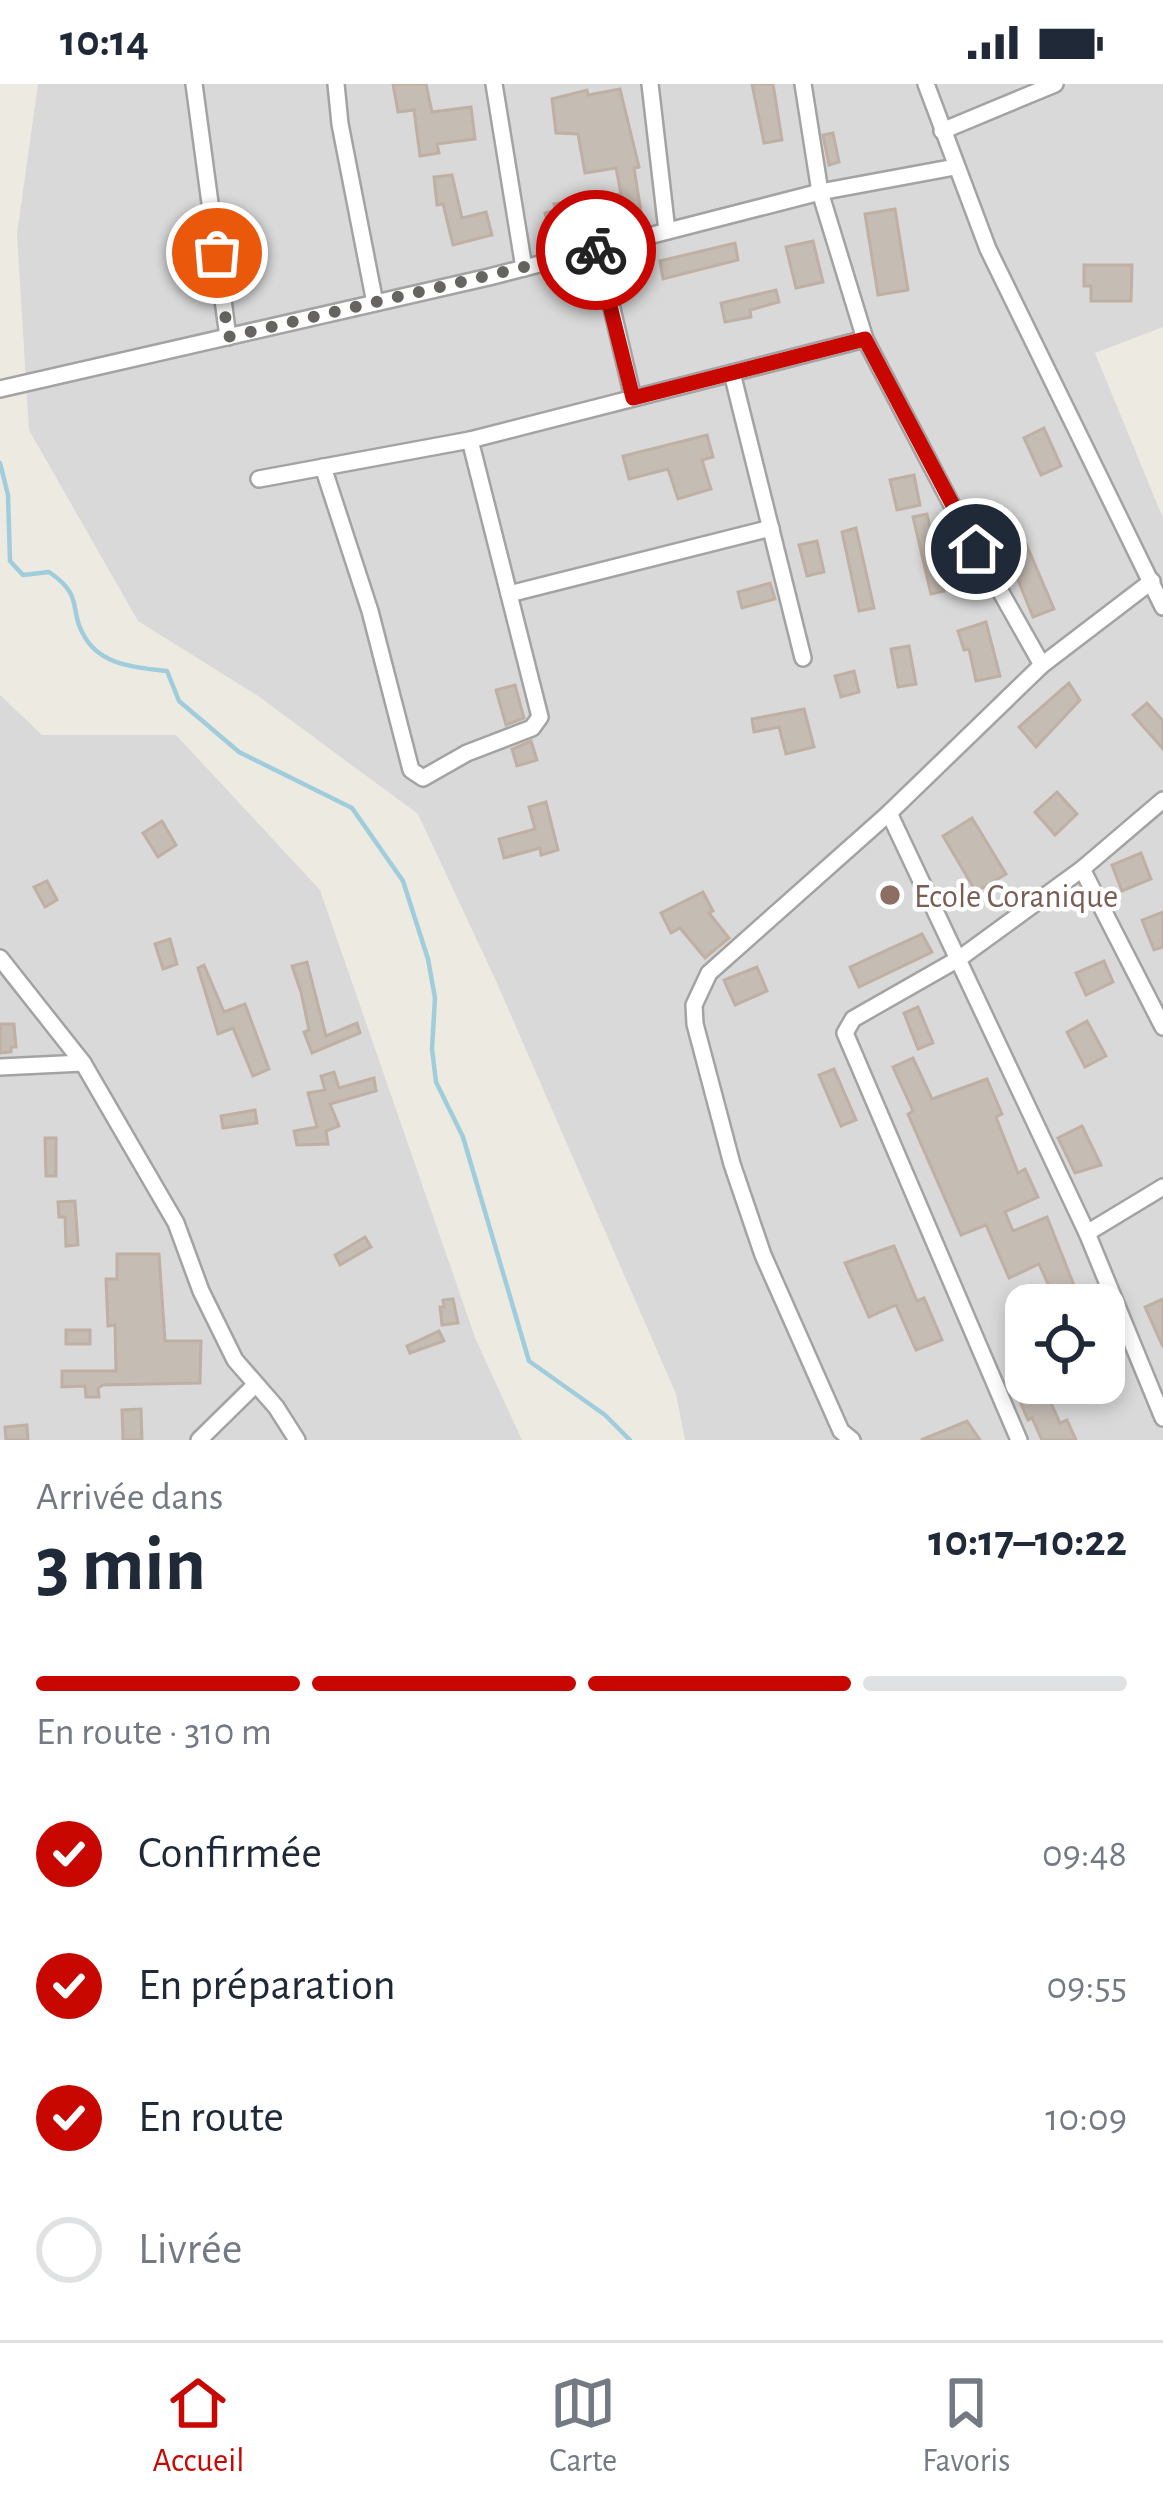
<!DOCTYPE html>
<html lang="fr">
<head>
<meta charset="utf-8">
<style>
  body { margin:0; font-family:"Alegreya Sans",sans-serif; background:#f2f2f3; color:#1f2937; height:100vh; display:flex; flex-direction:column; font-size:45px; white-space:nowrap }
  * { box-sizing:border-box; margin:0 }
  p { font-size:39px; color:#747a83 }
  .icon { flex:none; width:66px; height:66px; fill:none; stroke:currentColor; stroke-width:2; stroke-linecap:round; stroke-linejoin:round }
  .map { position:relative; height:1356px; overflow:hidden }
  .drawer { display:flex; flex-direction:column; background:#fff; flex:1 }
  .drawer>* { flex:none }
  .tools { position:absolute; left:1005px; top:1200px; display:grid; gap:24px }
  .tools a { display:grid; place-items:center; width:120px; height:120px; border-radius:24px; background:#fff; box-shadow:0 6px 18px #0003; font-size:60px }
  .pin { position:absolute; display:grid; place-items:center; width:102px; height:102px; color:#fff; margin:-51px; border:6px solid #fff; border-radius:50%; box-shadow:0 3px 12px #0007 }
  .courier { position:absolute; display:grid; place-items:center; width:120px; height:120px; margin:-60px; border:9px solid #c70700; border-radius:50%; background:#fff; color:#222; box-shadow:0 3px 15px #0007 }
  .head em { font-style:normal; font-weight:600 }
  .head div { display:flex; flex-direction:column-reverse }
  .head { display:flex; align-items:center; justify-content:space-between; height:204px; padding:0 36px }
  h1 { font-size:78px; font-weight:600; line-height:90px }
  .bar { display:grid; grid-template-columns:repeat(4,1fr); gap:18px 12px; align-content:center; height:144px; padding:0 36px }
  .bar i { height:15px; border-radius:9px; background:#e0e1e3 }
  .bar .selected { background:#c70700 }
  .bar p { grid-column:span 4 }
  ol { padding:0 36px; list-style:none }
  li { display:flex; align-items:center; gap:36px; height:132px }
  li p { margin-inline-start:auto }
  li .icon { padding:12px; border-radius:50%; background:#c70700; color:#fff; stroke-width:4 }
  li:last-child { color:#747a83 }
  li i { width:66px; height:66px; border:6px solid #e0e1e3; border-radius:50% }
  .status { display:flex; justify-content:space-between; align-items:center; height:84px; padding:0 60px; background:#fff; direction:ltr }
  .status svg { height:33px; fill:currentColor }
  .menu { display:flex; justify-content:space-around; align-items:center; height:168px; border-top:3px solid #e0e1e3; background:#fff; font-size:33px; color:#747a83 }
  .menu a { display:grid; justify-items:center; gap:6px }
  .menu .selected { color:#c70700 }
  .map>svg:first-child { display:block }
  .residential { fill:#dad9d9; fill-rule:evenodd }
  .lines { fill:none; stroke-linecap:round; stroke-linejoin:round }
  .stream { stroke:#a0cddc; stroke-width:4.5 }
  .building { fill:#c5bcb4; stroke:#bfb0a3; stroke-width:3 }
  .minor-casing { stroke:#a3a3a3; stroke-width:20 }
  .minor { stroke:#fff; stroke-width:15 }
  .done { stroke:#656461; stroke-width:12; stroke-dasharray:0 21.6 }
  .route { stroke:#c70700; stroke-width:15 }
  .education-dot { fill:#8d6e63; stroke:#fff; stroke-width:4.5 }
  .labels { text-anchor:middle; stroke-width:9; stroke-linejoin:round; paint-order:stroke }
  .education-label { font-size:33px; fill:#785e54; stroke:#fff; text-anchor:start }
</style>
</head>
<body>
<div class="status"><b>10:14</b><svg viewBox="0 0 49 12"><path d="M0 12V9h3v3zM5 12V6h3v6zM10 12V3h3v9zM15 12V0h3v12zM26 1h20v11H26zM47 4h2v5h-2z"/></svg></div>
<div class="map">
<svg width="1163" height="1356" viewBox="0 0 1163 1356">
  <rect width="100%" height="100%" fill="#edeae1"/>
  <!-- residential -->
  <g class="residential">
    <path d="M38,0H1163V243L1095,269L1163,434V1356H685L676,1310L496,897L418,730L258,612L138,537L29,346L17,150ZM1026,1221H1104V1299H1026Z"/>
    <path d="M0,611L42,651H176L320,806L476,1256L522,1356H0Z"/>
  </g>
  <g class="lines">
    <!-- stream -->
    <path class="stream" d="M0,379L8,411L10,477L23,491L49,488C86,513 67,526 86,555C103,582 139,584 167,587L179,617L239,668L352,724L403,797L428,875L435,914L432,965L436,998L463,1053L529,1277L605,1331L630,1356"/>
  </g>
  <!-- building -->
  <g class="building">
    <path d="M393,0H426L432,28L471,23L475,55L437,60L439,69L420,72L414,26L398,28Z"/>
    <path d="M752,0H773L782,56L764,59Z"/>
    <path d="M620,5L639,83L634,84L641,128L550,149L545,129L556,126L554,120L621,110L616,84L585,89L578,50L556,49L552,15L587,6L588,11Z"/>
    <path d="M833,49L839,78L829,81L823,51Z"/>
    <path d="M452,91L462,134L486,128L492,151L453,161L443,120L437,121L434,93Z"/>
    <path d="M895,125L908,206L878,211L865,130Z"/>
    <path d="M813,157L823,198L796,204L786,163Z"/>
    <path d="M735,159L738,176L663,195L660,177Z"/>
    <path d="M1084,181H1132L1131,217H1091V202H1084Z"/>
    <path d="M776,206L779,218L750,226L751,233L725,238L721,219Z"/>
    <path d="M1044,344L1061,382L1041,391L1024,354Z"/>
    <path d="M707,351L713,373L702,376L711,405L678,415L668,385L629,395L623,372Z"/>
    <path d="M914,391L920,421L897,426L890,396Z"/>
    <path d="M927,430L944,507L931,510L913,433Z"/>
    <path d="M856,444L874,524L859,527L842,448Z"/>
    <path d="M1021,448L1054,525L1033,533L1016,491L1008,494L994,459Z"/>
    <path d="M817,457L824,488L807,492L799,461Z"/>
    <path d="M770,499L775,515L742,524L738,508Z"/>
    <path d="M986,538L1000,592L976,597L969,565L964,566L958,547Z"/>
    <path d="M909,562L916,600L898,603L891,565Z"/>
    <path d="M854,587L859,608L841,613L835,592Z"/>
    <path d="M1069,599L1080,616L1036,663L1019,643Z"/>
    <path d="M515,601L524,634L506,641L496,606Z"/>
    <path d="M1147,619L1163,637V665L1133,631Z"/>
    <path d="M804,625L814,663L786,670L779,643L754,648L752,635Z"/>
    <path d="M531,657L537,676L517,682L512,665Z"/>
    <path d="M1057,708L1077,730L1055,751L1035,728Z"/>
    <path d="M546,718L558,766L541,771L540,764L504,774L499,755L535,745L529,723Z"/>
    <path d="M972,734L1006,790L976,808L943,752Z"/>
    <path d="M162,737L176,761L158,773L143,749Z"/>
    <path d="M1141,769L1151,795L1122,807L1112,781Z"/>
    <path d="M47,797L57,816L45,823L34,803Z"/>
    <path d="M703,808L713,827L709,829L729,854L705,874L680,844L671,849L661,829Z"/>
    <path d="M1163,828V863L1154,866L1142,836Z"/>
    <path d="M922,850L932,868L859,903L850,883Z"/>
    <path d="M170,855L177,880L163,885L155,860Z"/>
    <path d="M1104,877L1113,898L1086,911L1076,889Z"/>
    <path d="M307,878L326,952L357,939L360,949L312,969L304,948L309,946L301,908L292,882Z"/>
    <path d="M204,881L224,928L245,920L269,985L253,992L233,944L218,950L198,884Z"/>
    <path d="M757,883L767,907L735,921L724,896Z"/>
    <path d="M918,923L933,959L918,965L904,929Z"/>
    <path d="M1087,937L1106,972L1085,983L1067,948Z"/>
    <path d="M0,940H14L16,963H11V968L0,969Z"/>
    <path d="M913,974L932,1015L987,995L1002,1030L996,1033L1018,1089L1025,1085L1038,1113L1005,1128L1013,1147L1047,1133L1077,1209L1056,1218L1039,1180L1009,1194L986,1141L961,1151L908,1030L913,1027L893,983Z"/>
    <path d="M834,985L856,1036L841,1042L819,991Z"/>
    <path d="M334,988L339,1004L374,994L376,1007L330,1020L339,1042L326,1047L328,1060L297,1061L294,1047L317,1043L308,1009L325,1006L321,992Z"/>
    <path d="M255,1026L257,1039L223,1044L221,1032Z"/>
    <path d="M1082,1042L1101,1081L1075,1089L1058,1054Z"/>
    <path d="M45,1054H56V1092H46Z"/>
    <path d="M75,1117L78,1161L66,1162L65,1133H59L58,1118Z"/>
    <path d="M365,1153L371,1163L340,1181L335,1171Z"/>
    <path d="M894,1162L917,1217L924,1214L942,1256L916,1266L896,1221L869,1233L845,1179Z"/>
    <path d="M117,1170H159L165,1257H201L200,1299L103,1301L98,1304L99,1313H86L85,1302L62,1303V1287H116L115,1241L108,1242L106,1195H117Z"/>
    <path d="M453,1215L458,1239L442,1241L440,1223H444L443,1216Z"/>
    <path d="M1163,1215V1263L1145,1223Z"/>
    <rect x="66" y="1246" width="24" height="14"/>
    <path d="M439,1247L444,1257L410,1269L407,1262Z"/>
    <path d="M1026,1295V1299H1042L1060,1339L1067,1336L1076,1356H1042L1032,1334L1028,1336L1013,1301Z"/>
    <path d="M141,1325L142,1356H123L122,1326Z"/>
    <path d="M967,1337L980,1356H921Z"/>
    <path d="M27,1341L28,1356H6L5,1343Z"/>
  </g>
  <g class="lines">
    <defs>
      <g id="minor">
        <path d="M194,0L228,253"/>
        <path d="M336,0L340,40L375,219"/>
        <path d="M494,0L524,184"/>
        <path d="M650,0L667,147"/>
        <path d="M803,0L820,108L865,255L955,427L1042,581"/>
        <path d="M926,0L988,165L1163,523"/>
        <path d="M942,47L1055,0"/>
        <path d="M598,165L633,314"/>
        <path d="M732,289L803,574"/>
        <path d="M0,305L489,193L820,108L955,83"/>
        <path d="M323,383L370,527L411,686L423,694L467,669L532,644L540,633L470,356"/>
        <path d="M259,395L470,356L865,255"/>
        <path d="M509,510L771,444"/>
        <path d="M889,729L1087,1149L1163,1334"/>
        <path d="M1082,785L1163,943"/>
        <path d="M0,874L83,979L176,1139L201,1207L235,1276L276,1323L297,1356"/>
        <path d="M0,983L83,979"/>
        <path d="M1087,1149L1163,1103"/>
        <path d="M199,1356L254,1302"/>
        <path d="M852,1356L841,1347L763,1171L732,1080L695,940L694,921L709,889L889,729L1042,581L1152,497"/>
        <path d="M1019,1356L845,949L853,935L960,874L1082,785L1163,716"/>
      </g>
    </defs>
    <!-- minor casing -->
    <use href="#minor" class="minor-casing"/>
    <!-- minor -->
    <use href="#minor" class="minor"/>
  </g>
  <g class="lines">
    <!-- done -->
    <path class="done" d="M217,169L228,253L596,166"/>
    <!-- route -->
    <path class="route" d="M596,166L633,314L865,255L976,465"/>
  </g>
  <!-- markers -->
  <circle class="education-dot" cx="890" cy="811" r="12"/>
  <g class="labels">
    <!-- education labels -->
    <g class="education-label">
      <text x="914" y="823">Ecole Coranique</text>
    </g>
  </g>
</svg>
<div class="tools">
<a><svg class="icon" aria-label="locate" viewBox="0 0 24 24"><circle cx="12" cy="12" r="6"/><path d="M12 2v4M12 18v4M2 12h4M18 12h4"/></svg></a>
</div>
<div class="pin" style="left:217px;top:169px;background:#ea580c"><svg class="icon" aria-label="bag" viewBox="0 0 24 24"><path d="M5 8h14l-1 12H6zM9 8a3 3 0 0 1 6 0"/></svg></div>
<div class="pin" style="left:976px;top:465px;background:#1f2937"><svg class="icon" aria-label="home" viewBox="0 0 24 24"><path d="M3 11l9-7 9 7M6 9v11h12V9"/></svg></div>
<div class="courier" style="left:596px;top:166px"><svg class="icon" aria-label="bike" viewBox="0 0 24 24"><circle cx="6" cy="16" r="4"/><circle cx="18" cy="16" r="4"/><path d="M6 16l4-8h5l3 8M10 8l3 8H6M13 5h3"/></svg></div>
</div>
<section class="drawer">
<div class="head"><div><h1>3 min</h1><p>Arrivée dans</p></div><em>10:17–10:22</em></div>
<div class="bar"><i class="selected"></i><i class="selected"></i><i class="selected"></i><i></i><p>En route · 310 m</p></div>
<ol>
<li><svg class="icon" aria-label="check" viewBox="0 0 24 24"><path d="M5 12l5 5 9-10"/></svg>Confirmée<p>09:48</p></li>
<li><svg class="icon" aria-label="check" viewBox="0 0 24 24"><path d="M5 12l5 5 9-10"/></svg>En préparation<p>09:55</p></li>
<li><svg class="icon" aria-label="check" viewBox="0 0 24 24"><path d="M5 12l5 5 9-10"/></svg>En route<p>10:09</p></li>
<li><i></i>Livrée</li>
</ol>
</section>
<nav class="menu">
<a class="selected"><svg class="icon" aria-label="home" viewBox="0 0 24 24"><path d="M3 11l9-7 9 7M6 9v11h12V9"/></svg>Accueil</a>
<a><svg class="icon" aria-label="map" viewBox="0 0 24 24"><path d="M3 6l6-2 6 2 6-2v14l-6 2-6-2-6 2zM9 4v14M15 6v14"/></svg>Carte</a>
<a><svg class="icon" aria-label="saved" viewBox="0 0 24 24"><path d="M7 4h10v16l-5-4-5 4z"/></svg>Favoris</a>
</nav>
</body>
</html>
